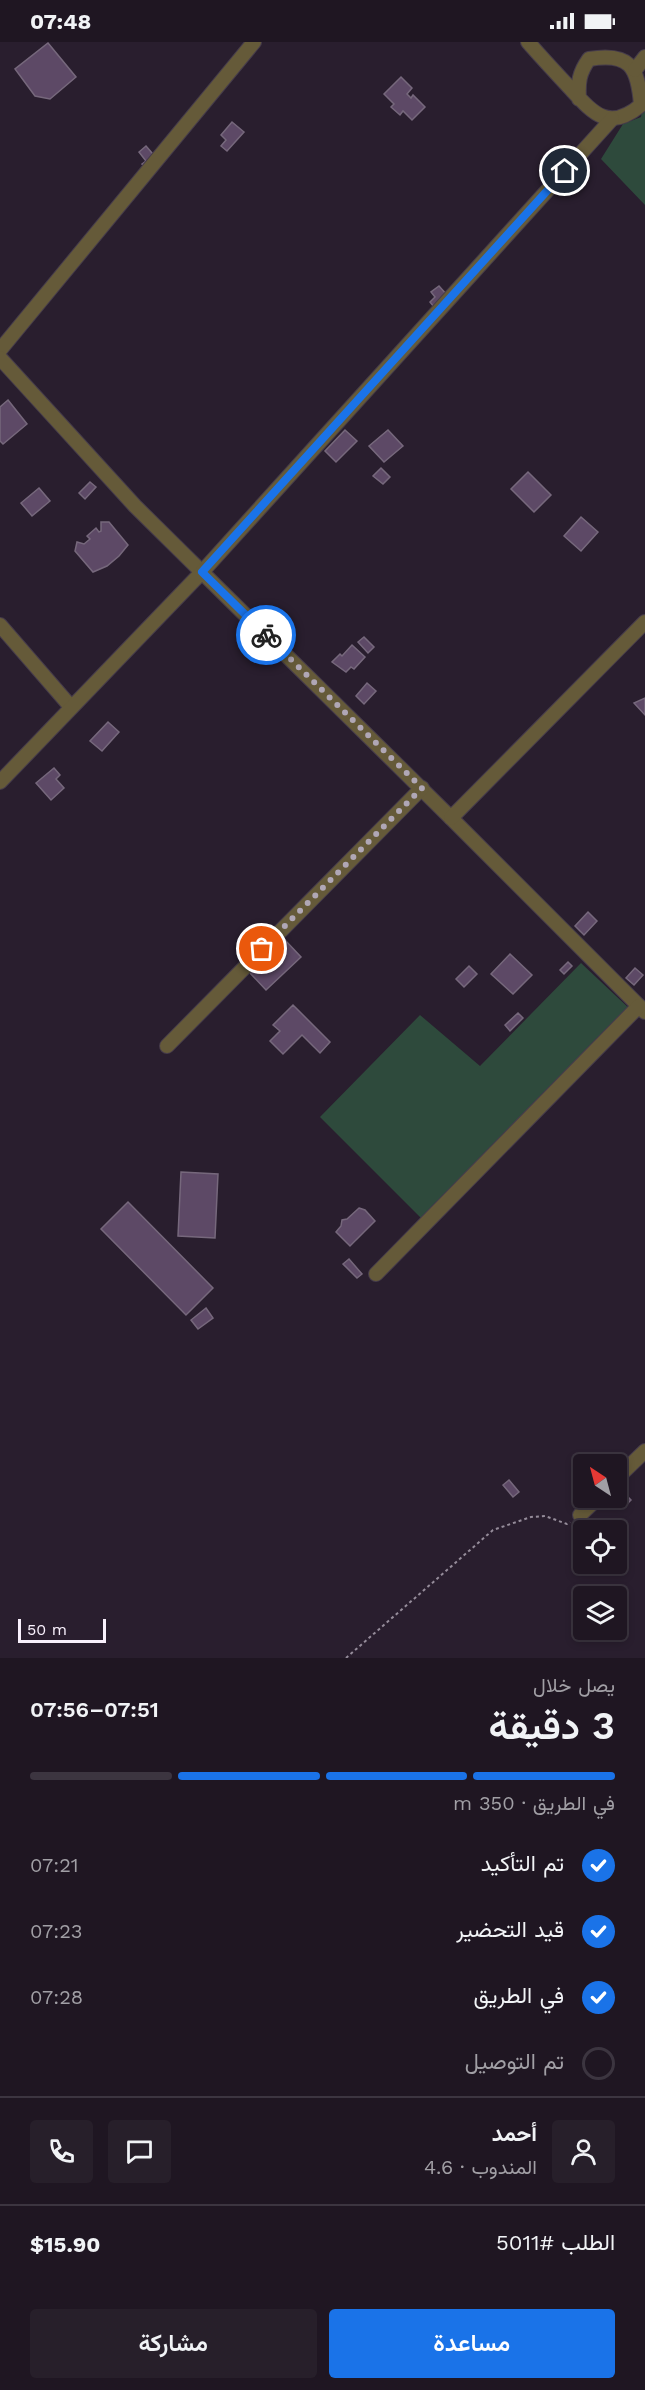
<!DOCTYPE html>
<html lang="ar">
<head>
<meta charset="utf-8">
<style>
  body { margin:0; font-family:"Work Sans",Vazirmatn,sans-serif; background:#271f2a; color:#f1f3f6; direction:rtl; height:100vh; display:flex; flex-direction:column; font-size:22px; white-space:nowrap }
  * { box-sizing:border-box; margin:0 }
  p { font-size:20px; color:#a19fa5 }
  .icon { flex:none; width:33px; height:33px; fill:none; stroke:currentColor; stroke-width:2; stroke-linecap:round; stroke-linejoin:round }
  .map { position:relative; height:1616px; overflow:hidden; direction:ltr }
  .sheet { display:flex; flex-direction:column; background:#1f1622; flex:1 }
  .sheet>* { flex:none }
  .needle { width:39px; rotate:324deg }
  .buttons { position:absolute; left:573px; top:1412px; display:grid; gap:12px }
  .buttons a { display:grid; place-items:center; width:54px; height:54px; border-radius:6px; background:#1f1622; box-shadow:0 3px 9px #0003,0 0 0 2px #3c3540; font-size:30px }
  .scale { position:absolute; left:18px; bottom:15px; width:88px; box-sizing:border-box; padding-left:6px; border:3px solid #f9f1fd; border-top:0; font-size:16px; line-height:21px; white-space:nowrap; color:#f9f1fd; -webkit-text-stroke:4px #291e2e; paint-order:stroke }
  .pin { position:absolute; display:grid; place-items:center; width:51px; height:51px; color:#fff; margin:-26px; border:3px solid #fff; border-radius:50%; box-shadow:0 2px 6px #0007 }
  .courier { position:absolute; display:grid; place-items:center; width:60px; height:60px; margin:-30px; border:4px solid #1a73e8; border-radius:50%; background:#fff; color:#222; box-shadow:0 2px 8px #0007 }
  .summary em { font-style:normal; font-weight:600 }
  .summary div { display:flex; flex-direction:column-reverse }
  .summary { display:flex; align-items:center; justify-content:space-between; height:102px; padding:0 30px }
  h1 { font-size:39px; font-weight:600; line-height:45px }
  .bar { display:grid; grid-template-columns:repeat(4,1fr); gap:9px 6px; align-content:center; height:72px; padding:0 30px }
  .bar i { height:8px; border-radius:4px; background:#3c3540 }
  .bar .active { background:#1a73e8 }
  .bar p { grid-column:span 4 }
  .line { display:flex; align-items:center; gap:15px; padding:0 30px; border-top:2px solid #3c3540 }
  .line div { flex:1 }
  .round { display:grid; place-items:center; flex:none; width:63px; height:63px; border-radius:6px; background:#271f2a }
  ol { padding:0 30px; list-style:none }
  li { display:flex; align-items:center; gap:18px; height:66px }
  li p { margin-inline-start:auto }
  li .icon { padding:6px; border-radius:50%; background:#1a73e8; color:#fff; stroke-width:4 }
  li:last-child { color:#a19fa5 }
  li i { width:33px; height:33px; border:3px solid #3c3540; border-radius:50% }
  .button { display:flex; gap:12px; margin-top:auto; padding:12px 30px }
  .button a { flex:1; height:69px; border-radius:6px; background:#1a73e8; color:#fff; font-size:24px; font-weight:600; line-height:69px; text-align:center }
  .button a+a { background:#271f2a; color:#f1f3f6 }
  .status { display:flex; justify-content:space-between; align-items:center; height:42px; padding:0 30px; background:#1f1622; direction:ltr }
  .status svg { height:16px; fill:currentColor }
  .map>svg:first-child { display:block }
  .green { fill:#2e4a3c }
  .building { fill:#5d4966; stroke:#76687c; stroke-width:1.5 }
  .lines { fill:none; stroke-linecap:round; stroke-linejoin:round }
  .street-casing { stroke:#463c4b; stroke-width:16 }
  .path { stroke:#958c9a; stroke-width:2; stroke-dasharray:3 3; stroke-linecap:butt }
  .street { stroke:#655a39; stroke-width:14 }
  .done { stroke:#b0a7b5; stroke-width:6; stroke-dasharray:0 10.8 }
  .route { stroke:#1a73e8; stroke-width:8 }
</style>
</head>
<body>
<div class="status"><b>07:48</b><svg viewBox="0 0 49 12"><path d="M0 12V9h3v3zM5 12V6h3v6zM10 12V3h3v9zM15 12V0h3v12zM26 1h20v11H26zM47 4h2v5h-2z"/></svg></div>
<div class="map">
<svg width="645" height="1616" viewBox="0 0 645 1616">
  <rect width="100%" height="100%" fill="#291e2e"/>
  <!-- green -->
  <g class="green">
    <path d="M645,49V163L601,117L623,82L641,75Z"/>
    <path d="M581,921L633,970L426,1181L320,1075L420,973L480,1024Z"/>
  </g>
  <!-- building -->
  <g class="building">
    <path d="M48,1L76,35L50,57L35,54L15,27Z"/>
    <path d="M401,35L412,46L407,52L411,56L413,53L425,65L412,78L403,69L400,73L391,65L394,62L384,52Z"/>
    <path d="M232,80L244,90L227,109L221,104L226,98L221,93Z"/>
    <path d="M146,104L158,118L147,127L142,122L146,119L139,110Z"/>
    <path d="M439,244L447,253L434,265L430,260L435,255L431,250Z"/>
    <path d="M8,358L27,382L3,402L0,399V365Z"/>
    <path d="M345,388L357,399L336,420L325,409Z"/>
    <path d="M388,388L403,404L384,420L369,404Z"/>
    <path d="M381,426L390,435L383,442L373,434Z"/>
    <path d="M528,430L551,453L534,470L511,447Z"/>
    <path d="M90,440L96,445L85,457L79,451Z"/>
    <path d="M39,446L50,459L32,474L21,461Z"/>
    <path d="M581,475L598,490L581,509L564,494Z"/>
    <path d="M101,480H109L128,503L119,514L107,524L93,530L75,509L77,500L84,502L90,497L87,494L96,486L99,490L101,489Z"/>
    <path d="M364,595L374,605L368,611L358,600Z"/>
    <path d="M352,603L365,615L354,627L351,625L346,630L332,620L340,612L342,614Z"/>
    <path d="M367,641L376,649L364,662L356,654Z"/>
    <path d="M645,656V673L634,661Z"/>
    <path d="M108,680L119,690L102,709L90,699Z"/>
    <path d="M54,726L60,733L56,737L64,746L51,758L36,741Z"/>
    <path d="M588,870L597,879L584,893L575,884Z"/>
    <path d="M285,898L301,915L266,948L250,931Z"/>
    <path d="M510,912L532,933L513,952L491,932Z"/>
    <path d="M568,920L572,924L564,932L560,928Z"/>
    <path d="M469,924L477,932L464,945L456,937Z"/>
    <path d="M635,926L643,933L634,943L626,936Z"/>
    <path d="M293,963L330,1000L320,1011L302,993L283,1012L270,999L280,989L273,983Z"/>
    <path d="M518,971L523,976L510,989L505,983Z"/>
    <path d="M181,1130L218,1132L215,1196L178,1194Z"/>
    <path d="M128,1160L213,1246L186,1273L101,1187Z"/>
    <path d="M359,1166L365,1168L375,1179L350,1204L336,1190L341,1184L342,1178L347,1177Z"/>
    <path d="M349,1217L362,1232L357,1236L343,1222Z"/>
    <path d="M206,1266L213,1276L198,1287L191,1278Z"/>
    <path d="M509,1438L519,1450L513,1455L503,1443Z"/>
    <path d="M626,1453L631,1458L624,1465L619,1460Z"/>
  </g>
  <g class="lines">
    <defs>
      <g id="street">
        <path d="M528,0C541,15 555,30 569,45C592,70 608,91 641,63C638,25 630,10 589,17C579,31 578,40 579,57"/>
        <path d="M635,28L645,15"/>
        <path d="M0,308L254,0"/>
        <path d="M0,316L135,464L451,776L645,970"/>
        <path d="M0,583L71,665"/>
        <path d="M0,740L202,530L612,77"/>
        <path d="M451,776L645,580"/>
        <path d="M167,1004L422,746"/>
        <path d="M376,1232L639,964"/>
        <path d="M616,1437L645,1409"/>
        <path d="M580,1473L599,1455"/>
      </g>
    </defs>
    <!-- street casing -->
    <use href="#street" class="street-casing"/>
    <!-- path -->
    <path class="path" d="M346,1616L493,1488L531,1475L545,1474L567,1482L570,1480"/>
    <!-- street -->
    <use href="#street" class="street"/>
  </g>
  <g class="lines">
    <!-- done -->
    <path class="done" d="M262,907L422,746L266,593"/>
    <!-- route -->
    <path class="route" d="M266,593L202,530L565,129"/>
  </g>
</svg>
<div class="buttons">
<a><svg class="needle" viewBox="-14 -14 28 28"><path d="M0-13l5 13h-10z" fill="#e53935"/><path d="M0 13l5-13h-10z" fill="#a19fa5"/></svg></a>
<a><svg class="icon" aria-label="locate" viewBox="0 0 24 24"><circle cx="12" cy="12" r="6"/><path d="M12 2v4M12 18v4M2 12h4M18 12h4"/></svg></a>
<a><svg class="icon" aria-label="layers" viewBox="0 0 24 24"><path d="M12 4l9 5-9 5-9-5zM3 14l9 5 9-5"/></svg></a>
</div>
<div class="scale">50 m</div>
<div class="pin" style="left:262px;top:907px;background:#ea580c"><svg class="icon" aria-label="bag" viewBox="0 0 24 24"><path d="M5 8h14l-1 12H6zM9 8a3 3 0 0 1 6 0"/></svg></div>
<div class="pin" style="left:565px;top:129px;background:#1f2937"><svg class="icon" aria-label="home" viewBox="0 0 24 24"><path d="M3 11l9-7 9 7M6 9v11h12V9"/></svg></div>
<div class="courier" style="left:266px;top:593px"><svg class="icon" aria-label="bike" viewBox="0 0 24 24"><circle cx="6" cy="16" r="4"/><circle cx="18" cy="16" r="4"/><path d="M6 16l4-8h5l3 8M10 8l3 8H6M13 5h3"/></svg></div>
</div>
<section class="sheet">
<div class="summary"><div><h1>3 دقيقة</h1><p>يصل خلال</p></div><em>07:51–07:56</em></div>
<div class="bar"><i class="active"></i><i class="active"></i><i class="active"></i><i></i><p>في الطريق · 350 m</p></div>
<ol>
<li><svg class="icon" aria-label="check" viewBox="0 0 24 24"><path d="M5 12l5 5 9-10"/></svg>تم التأكيد<p>07:21</p></li>
<li><svg class="icon" aria-label="check" viewBox="0 0 24 24"><path d="M5 12l5 5 9-10"/></svg>قيد التحضير<p>07:23</p></li>
<li><svg class="icon" aria-label="check" viewBox="0 0 24 24"><path d="M5 12l5 5 9-10"/></svg>في الطريق<p>07:28</p></li>
<li><i></i>تم التوصيل</li>
</ol>
<div class="line" style="height:108px"><a class="round"><svg class="icon" aria-label="person" viewBox="0 0 24 24"><circle cx="12" cy="8" r="4"/><path d="M4 21q1-7 8-7t8 7"/></svg></a><div><b>أحمد</b><p>المندوب · 4.6</p></div><a class="round"><svg class="icon" aria-label="chat" viewBox="0 0 24 24"><path d="M4 5h16v11H9l-5 4z"/></svg></a><a class="round"><svg class="icon" aria-label="phone" viewBox="0 0 24 24"><path d="M5 4h4l2 5-3 2q2 4 5 5l2-3 5 2v4C11 20 4 13 5 4z"/></svg></a></div>
<div class="line" style="height:78px"><div>الطلب #5011</div><b>$15.90</b></div>
<div class="button"><a>مساعدة</a><a>مشاركة</a></div>
</section>
</body>
</html>
